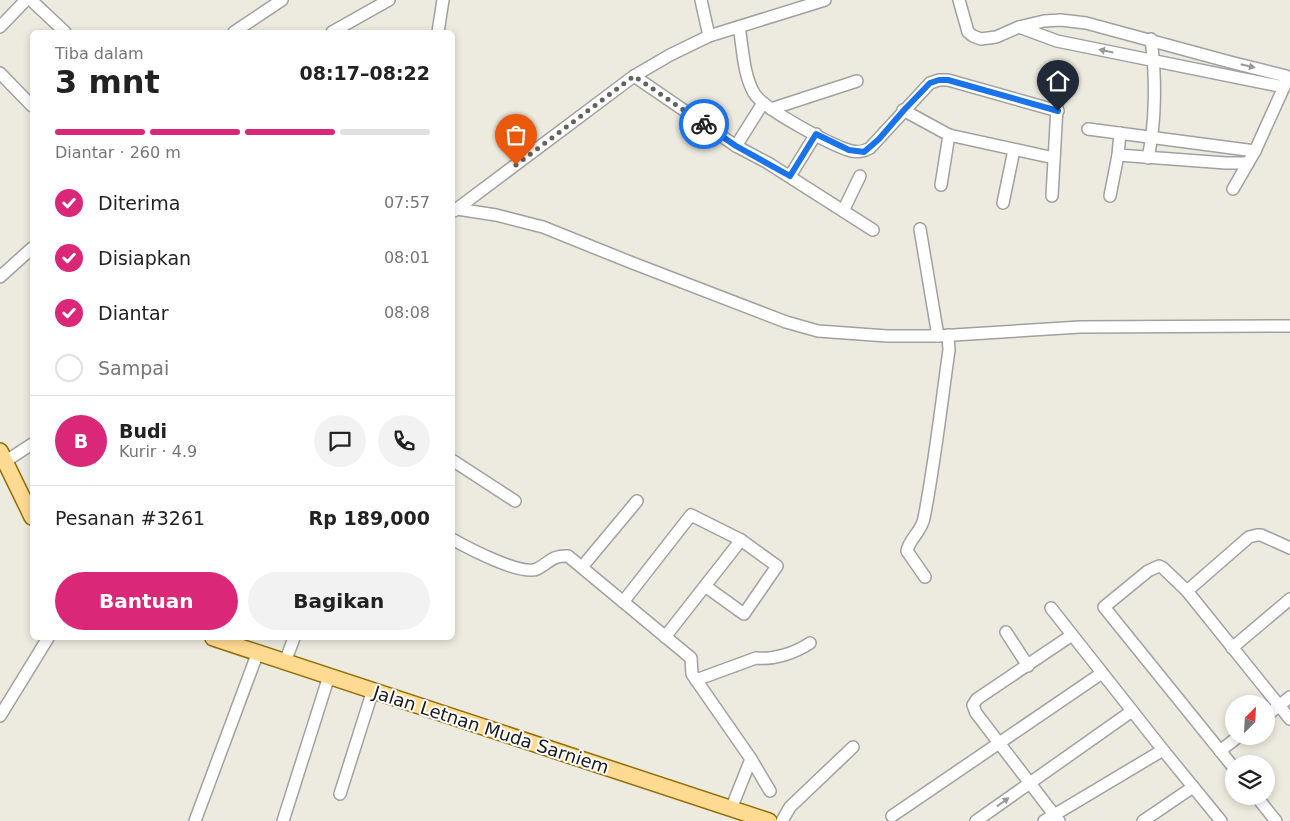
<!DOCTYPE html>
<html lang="id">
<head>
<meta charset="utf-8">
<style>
  body { margin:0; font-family:"DejaVu Sans",sans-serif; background:#f2f2f2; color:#222; height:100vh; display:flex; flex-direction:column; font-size:19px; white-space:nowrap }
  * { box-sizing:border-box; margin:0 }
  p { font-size:16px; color:#767676 }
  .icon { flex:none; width:28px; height:28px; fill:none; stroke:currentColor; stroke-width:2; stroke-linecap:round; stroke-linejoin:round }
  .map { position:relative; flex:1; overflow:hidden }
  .drawer { position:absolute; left:30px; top:30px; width:425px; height:610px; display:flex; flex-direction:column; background:#fff; border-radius:8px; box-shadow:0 2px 8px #0003 }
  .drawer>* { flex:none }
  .needle { width:32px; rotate:24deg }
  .buttons { position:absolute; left:1225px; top:695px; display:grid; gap:10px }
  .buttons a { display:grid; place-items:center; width:50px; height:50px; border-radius:50%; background:#fff; box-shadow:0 2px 8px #0003; font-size:25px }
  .pin { position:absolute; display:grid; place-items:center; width:42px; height:42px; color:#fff; margin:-51px -21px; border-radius:50% 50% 50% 0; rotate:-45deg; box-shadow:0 0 5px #0007 }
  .pin .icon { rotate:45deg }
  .courier { position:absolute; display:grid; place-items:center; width:50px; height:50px; margin:-25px; border:4px solid #1a73e8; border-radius:50%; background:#fff; color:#222; box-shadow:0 1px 6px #0007 }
  .headline em { font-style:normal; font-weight:800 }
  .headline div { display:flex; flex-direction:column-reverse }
  .headline { display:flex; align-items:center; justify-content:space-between; height:85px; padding:0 25px }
  h1 { font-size:32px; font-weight:800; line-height:38px }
  .bar { display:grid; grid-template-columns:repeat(4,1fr); gap:8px 5px; align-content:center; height:60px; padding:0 25px }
  .bar i { height:6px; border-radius:4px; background:#e0e0e0 }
  .bar .on { background:#db2777 }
  .bar p { grid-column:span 4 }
  .line { display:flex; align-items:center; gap:12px; padding:0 25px; border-top:1px solid #e0e0e0 }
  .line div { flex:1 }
  .round { display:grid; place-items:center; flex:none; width:52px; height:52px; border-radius:26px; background:#f2f2f2 }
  ol { padding:0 25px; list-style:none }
  li { display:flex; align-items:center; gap:15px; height:55px }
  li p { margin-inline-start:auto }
  li .icon { padding:5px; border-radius:50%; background:#db2777; color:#fff; stroke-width:4 }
  li:last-child { color:#767676 }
  li i { width:28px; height:28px; border:2px solid #e0e0e0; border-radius:50% }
  .button { display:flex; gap:10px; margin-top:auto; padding:10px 25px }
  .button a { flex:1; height:58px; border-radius:30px; background:#db2777; color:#fff; font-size:20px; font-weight:800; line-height:58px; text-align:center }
  .button a+a { background:#f2f2f2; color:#222 }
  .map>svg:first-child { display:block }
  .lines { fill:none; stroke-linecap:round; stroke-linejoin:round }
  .minor-casing { stroke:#a1a1a1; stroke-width:14 }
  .major-casing { stroke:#916e00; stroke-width:18 }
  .minor { stroke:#fff; stroke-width:11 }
  .major { stroke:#ffda92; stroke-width:15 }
  .oneway { fill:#989898 }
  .done { stroke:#64635f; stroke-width:5; stroke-dasharray:0 9 }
  .route { stroke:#1a73e8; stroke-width:6 }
  .labels { text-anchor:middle; stroke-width:4; stroke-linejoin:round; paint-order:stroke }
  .street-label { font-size:18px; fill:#1a1a1a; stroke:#fff }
</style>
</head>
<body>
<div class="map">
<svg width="1290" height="821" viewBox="0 0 1290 821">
  <rect width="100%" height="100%" fill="#edeadf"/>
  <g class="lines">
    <defs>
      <g id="minor">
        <path d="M31,0L65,32"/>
        <path d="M701,0L709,36"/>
        <path d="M959,0L968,32L973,36L981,39L996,37L1019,27L1044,21L1061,20L1086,23L1230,62L1286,76L1284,87L1255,151L1233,189"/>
        <path d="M0,27L26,0"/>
        <path d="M739,27C743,48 743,74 754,93C763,109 830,144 848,150C857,153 863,152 870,148L930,83L939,80H948L1058,111"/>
        <path d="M1019,27L1057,41L1284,87"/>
        <path d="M234,32L282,0"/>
        <path d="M332,32L389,0"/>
        <path d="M438,32L443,0"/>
        <path d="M0,73L32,106"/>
        <path d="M634,76L736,146L768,163L873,230"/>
        <path d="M771,109L857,81"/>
        <path d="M903,110L949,135L1054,158"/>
        <path d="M1088,129L1255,151"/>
        <path d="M736,146L763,103"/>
        <path d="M1118,155L1226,163H1248"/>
        <path d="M1148,158C1156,121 1156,76 1151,39"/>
        <path d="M790,176L816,134"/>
        <path d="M941,185L949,135"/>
        <path d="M1052,196L1058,89"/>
        <path d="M1110,196L1118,155L1120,133"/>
        <path d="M1003,203L1014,150"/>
        <path d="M457,209L496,215L543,227L630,262L786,322L818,331L887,336H938L1080,327L1290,326"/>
        <path d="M454,211L634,76L670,55L709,36L825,0"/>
        <path d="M843,211L860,176"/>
        <path d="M920,229L938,336"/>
        <path d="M0,277L32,248"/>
        <path d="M452,460L515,501"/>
        <path d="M6,461L32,444"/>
        <path d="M452,539C468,548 521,576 537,569C549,563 552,555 568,556L691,658L692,674L751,759L770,791"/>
        <path d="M582,567L637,501"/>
        <path d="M925,577L907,551C909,539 922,531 924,518C935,462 941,406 949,350L948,335"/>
        <path d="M1187,591L1249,537L1257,535H1261L1290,548"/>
        <path d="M623,602L691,515L741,540L777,566L744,614L705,586"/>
        <path d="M1051,608L1163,750L1221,821"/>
        <path d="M1006,632L1028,666"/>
        <path d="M665,637L741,540"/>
        <path d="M1232,648L1290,599"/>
        <path d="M285,662L294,638"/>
        <path d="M696,680L756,658C774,660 795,653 810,643"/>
        <path d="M0,716L48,638"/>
        <path d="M1266,716L1290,697"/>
        <path d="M1220,751L1239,736"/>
        <path d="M1234,768L1104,607L1148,571L1159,566L1163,568L1187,591L1290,719"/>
        <path d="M340,794L373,690"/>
        <path d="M1256,796L1276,821"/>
        <path d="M731,809L751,759"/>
        <path d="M892,816L1102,673"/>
        <path d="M195,821L258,652"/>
        <path d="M283,821L329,676"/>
        <path d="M782,821L790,807L853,747"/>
        <path d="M976,821L1132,711"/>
        <path d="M1044,821L1163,750"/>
        <path d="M1059,821L976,713L973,705L977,699L1072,635"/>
        <path d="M1143,821L1193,787"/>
      </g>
      <g id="major">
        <path d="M0,451L32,517"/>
        <path d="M213,638L769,821"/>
      </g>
    </defs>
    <!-- minor casing -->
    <use href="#minor" class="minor-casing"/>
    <!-- major casing -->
    <use href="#major" class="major-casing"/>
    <!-- minor -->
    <use href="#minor" class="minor"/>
    <!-- major -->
    <use href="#major" class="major"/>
  </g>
  <!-- one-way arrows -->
  <defs><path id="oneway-solid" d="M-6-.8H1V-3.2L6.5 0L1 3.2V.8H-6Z" transform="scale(1.25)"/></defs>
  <g class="oneway">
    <use href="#oneway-solid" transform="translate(1106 51) rotate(-168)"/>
    <use href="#oneway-solid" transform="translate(1248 66) rotate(13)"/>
    <use href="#oneway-solid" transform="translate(1003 802) rotate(-36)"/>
  </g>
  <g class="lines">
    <!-- done -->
    <path class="done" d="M516,165L634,76L704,124"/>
    <!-- route -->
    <path class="route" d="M704,124L736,146L790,176L816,134L849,150L864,152L879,139L904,110L930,83L939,80H948L1058,111"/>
  </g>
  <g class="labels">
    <!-- street labels -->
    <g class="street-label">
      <text transform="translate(491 730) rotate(18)" y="6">Jalan Letnan Muda Sarniem</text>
    </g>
  </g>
</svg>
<div class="buttons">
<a><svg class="needle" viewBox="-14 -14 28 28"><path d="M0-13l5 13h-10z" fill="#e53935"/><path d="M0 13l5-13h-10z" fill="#767676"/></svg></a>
<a><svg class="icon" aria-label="layers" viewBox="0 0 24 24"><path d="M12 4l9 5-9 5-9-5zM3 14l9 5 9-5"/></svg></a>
</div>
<div class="pin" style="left:516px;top:165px;background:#ea580c"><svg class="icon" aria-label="bag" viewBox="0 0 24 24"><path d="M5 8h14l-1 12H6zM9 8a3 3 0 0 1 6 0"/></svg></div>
<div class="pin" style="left:1058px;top:111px;background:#1f2937"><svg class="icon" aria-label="home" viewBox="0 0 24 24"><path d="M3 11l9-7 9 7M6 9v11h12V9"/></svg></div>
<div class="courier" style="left:704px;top:124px"><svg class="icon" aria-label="bike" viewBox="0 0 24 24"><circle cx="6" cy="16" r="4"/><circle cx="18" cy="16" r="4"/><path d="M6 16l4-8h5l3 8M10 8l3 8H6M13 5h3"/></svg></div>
<section class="drawer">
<div class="headline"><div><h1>3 mnt</h1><p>Tiba dalam</p></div><em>08:17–08:22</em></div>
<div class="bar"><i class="on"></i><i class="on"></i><i class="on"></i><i></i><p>Diantar · 260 m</p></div>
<ol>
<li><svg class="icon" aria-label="check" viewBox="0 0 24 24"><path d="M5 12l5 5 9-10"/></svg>Diterima<p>07:57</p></li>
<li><svg class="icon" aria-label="check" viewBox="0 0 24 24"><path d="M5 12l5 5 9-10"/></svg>Disiapkan<p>08:01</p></li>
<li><svg class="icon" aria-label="check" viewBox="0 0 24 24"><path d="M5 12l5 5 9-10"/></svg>Diantar<p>08:08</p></li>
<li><i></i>Sampai</li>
</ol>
<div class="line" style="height:90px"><b class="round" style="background:#db2777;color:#fff">B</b><div><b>Budi</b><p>Kurir · 4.9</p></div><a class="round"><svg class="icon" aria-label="chat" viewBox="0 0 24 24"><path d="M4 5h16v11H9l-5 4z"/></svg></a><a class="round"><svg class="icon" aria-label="phone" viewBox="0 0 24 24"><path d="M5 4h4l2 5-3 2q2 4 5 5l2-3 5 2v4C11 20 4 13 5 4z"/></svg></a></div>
<div class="line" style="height:65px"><div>Pesanan #3261</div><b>Rp 189,000</b></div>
<div class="button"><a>Bantuan</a><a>Bagikan</a></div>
</section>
</div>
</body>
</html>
